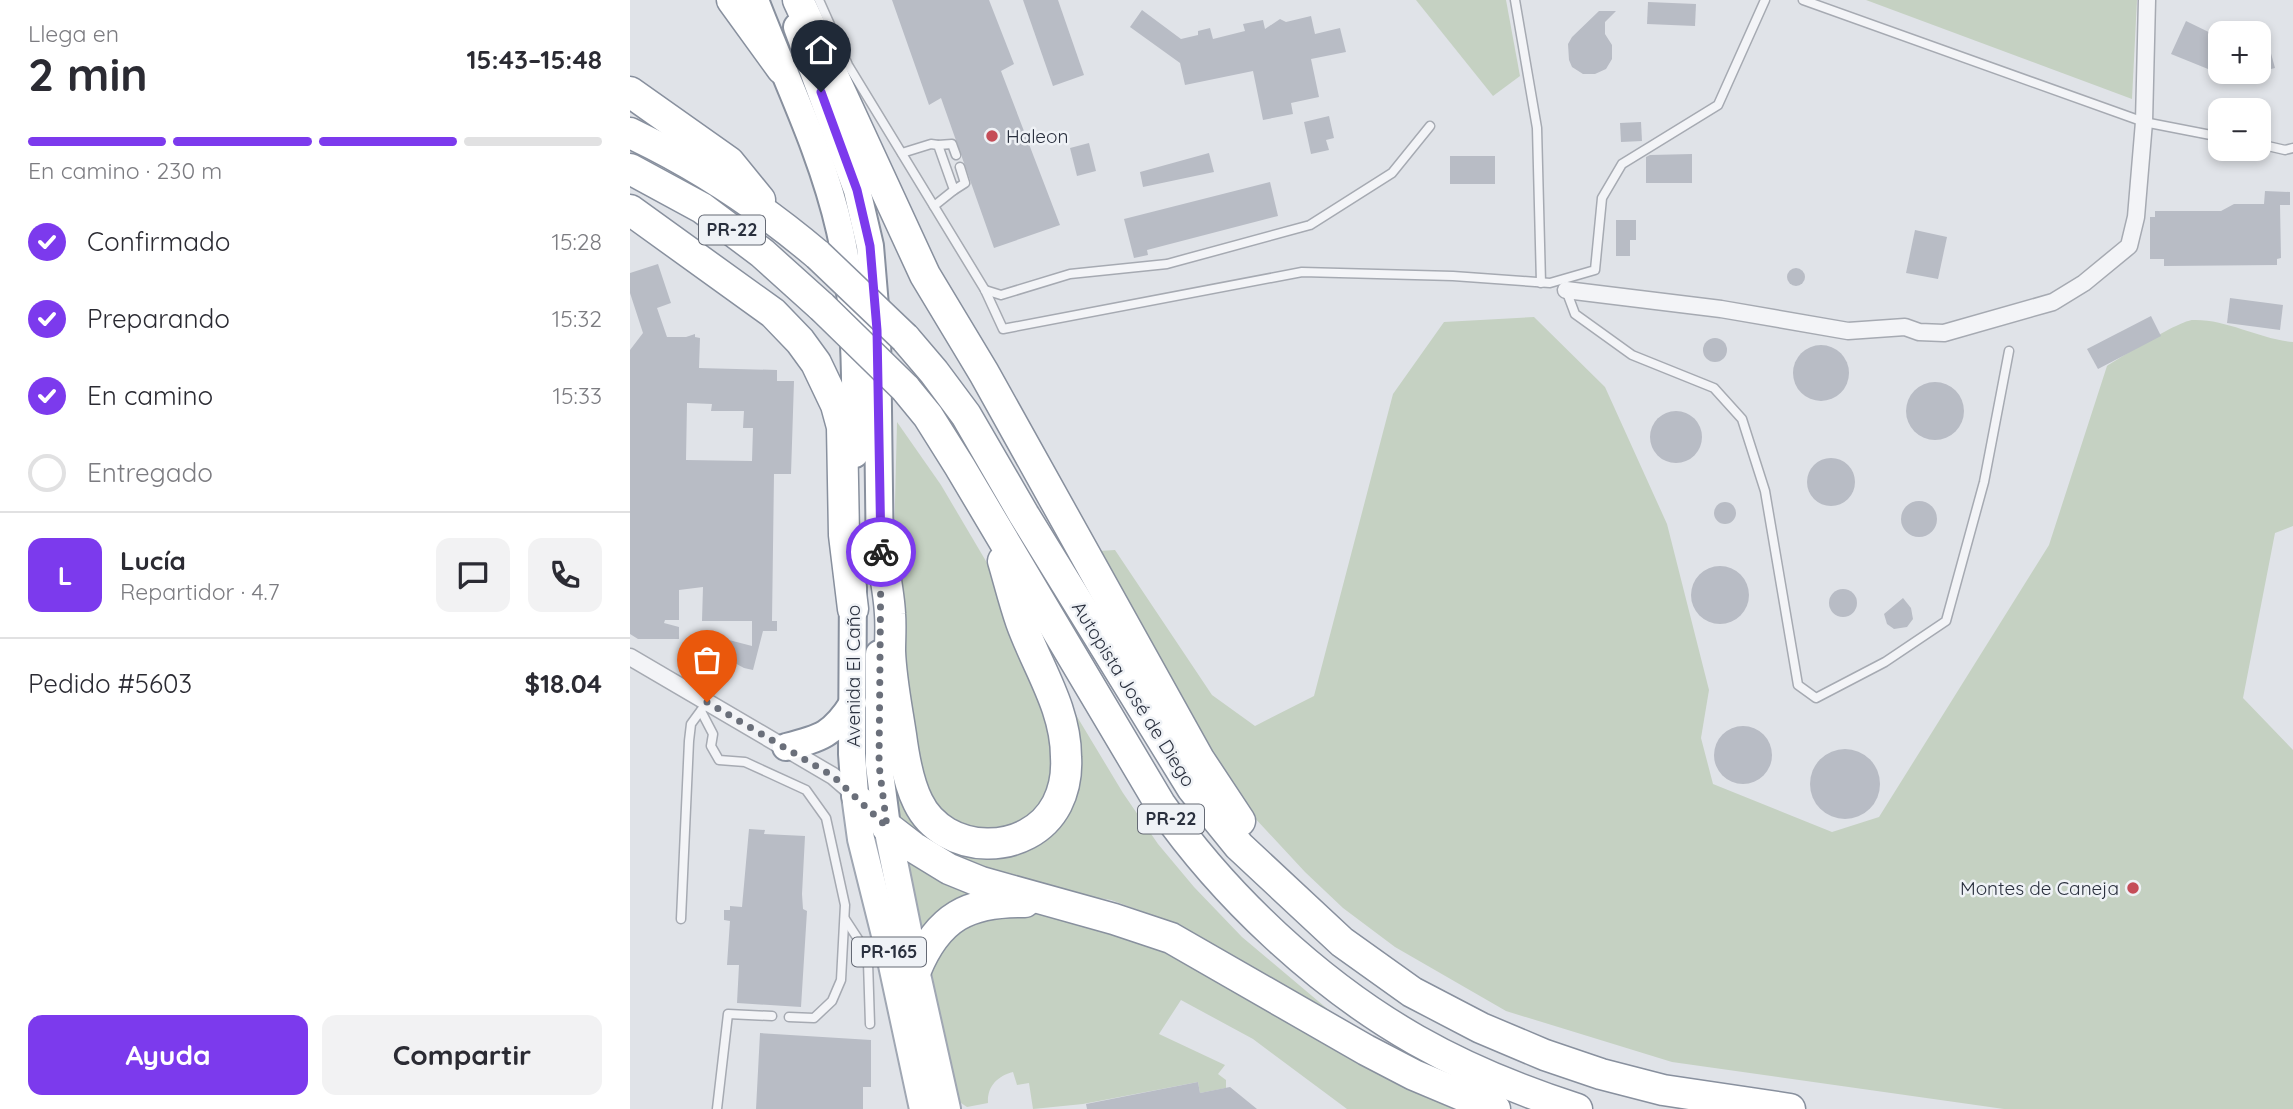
<!DOCTYPE html>
<html lang="es">
<head>
<meta charset="utf-8">
<style>
  body { margin:0; font-family:Quicksand,sans-serif; background:#f2f2f3; color:#2b2b33; height:100vh; display:flex; flex-direction:column; font-size:26px; white-space:nowrap }
  * { box-sizing:border-box; margin:0 }
  p { font-size:23px; color:#7c7c81 }
  .icon { flex:none; width:38px; height:38px; fill:none; stroke:currentColor; stroke-width:2; stroke-linecap:round; stroke-linejoin:round }
  .map { position:relative; flex:1; overflow:hidden }
  .panel { display:flex; flex-direction:column; background:#fff; width:630px }
  .panel>* { flex:none }
  .buttons { position:absolute; left:1578px; top:21px; display:grid; gap:14px }
  .buttons a { display:grid; place-items:center; width:63px; height:63px; border-radius:14px; background:#fff; box-shadow:0 4px 10px #0003; font-size:35px }
  .pin { position:absolute; display:grid; place-items:center; width:60px; height:60px; color:#fff; margin:-72px -30px; border-radius:50% 50% 50% 0; rotate:-45deg; box-shadow:0 0 7px #0007 }
  .pin .icon { rotate:45deg }
  .courier { position:absolute; display:grid; place-items:center; width:70px; height:70px; margin:-35px; border:5px solid #7c3aed; border-radius:50%; background:#fff; color:#222; box-shadow:0 2px 9px #0007 }
  .overview em { font-style:normal; font-weight:800 }
  .overview div { display:flex; flex-direction:column-reverse }
  .overview { display:flex; align-items:center; justify-content:space-between; height:119px; padding:0 28px }
  h1 { font-size:46px; font-weight:800; line-height:52px }
  .bar { display:grid; grid-template-columns:repeat(4,1fr); gap:10px 7px; align-content:center; height:84px; padding:0 28px }
  .bar i { height:9px; border-radius:5px; background:#e1e1e2 }
  .bar .on { background:#7c3aed }
  .bar p { grid-column:span 4 }
  .line { display:flex; align-items:center; gap:18px; padding:0 28px; border-top:2px solid #e1e1e2 }
  .line div { flex:1 }
  .round { display:grid; place-items:center; flex:none; width:74px; height:74px; border-radius:14px; background:#f2f2f3 }
  ol { padding:0 28px; list-style:none }
  li { display:flex; align-items:center; gap:21px; height:77px }
  li p { margin-inline-start:auto }
  li .icon { padding:7px; border-radius:50%; background:#7c3aed; color:#fff; stroke-width:4 }
  li:last-child { color:#7c7c81 }
  li i { width:38px; height:38px; border:4px solid #e1e1e2; border-radius:50% }
  .action { display:flex; gap:14px; margin-top:auto; padding:14px 28px }
  .action a { flex:1; height:80px; border-radius:14px; background:#7c3aed; color:#fff; font-size:28px; font-weight:800; line-height:80px; text-align:center }
  .action a+a { background:#f2f2f3; color:#2b2b33 }
  main { display:flex; flex:1; min-height:0 }
  .map>svg:first-child { display:block }
  .green { fill:#c5d1c2 }
  .building { fill:#b8bcc5; fill-rule:evenodd }
  .lines { fill:none; stroke-linecap:round; stroke-linejoin:round }
  .service-casing { stroke:#a6aab2; stroke-width:11 }
  .minor-casing { stroke:#a6aab2; stroke-width:19 }
  .primary-casing { stroke:#a0a7b3; stroke-width:30 }
  .trunk-casing { stroke:#88909e; stroke-width:30 }
  .motorway-casing { stroke:#88909e; stroke-width:33 }
  .service { stroke:#f3f4f7; stroke-width:8 }
  .minor { stroke:#f3f4f7; stroke-width:16 }
  .primary { stroke:#fff; stroke-width:26 }
  .trunk { stroke:#fff; stroke-width:26 }
  .motorway { stroke:#fff; stroke-width:30 }
  .motorway-bridge-casing { stroke:#88909e; stroke-width:33; stroke-linecap:butt }
  .motorway-bridge { stroke:#fff; stroke-width:30 }
  .done { stroke:#6a6f7a; stroke-width:7; stroke-dasharray:0 12.6 }
  .route { stroke:#7c3aed; stroke-width:9 }
  .poi-dot { fill:#c54d58; stroke:#eff2f6; stroke-width:2.5 }
  .labels { text-anchor:middle; stroke-width:5; stroke-linejoin:round; paint-order:stroke }
  .shield { fill:#eff2f6; stroke:#656a75; stroke-width:2 }
  .shield-label { font-size:18px; font-weight:bold; fill:#2a303e }
  .poi-label { font-size:19px; fill:#2a303e; stroke:#eff2f6; text-anchor:start }
  .street-label { font-size:19px; fill:#2a303e; stroke:#eff2f6 }
</style>
</head>
<body>
<main>
<section class="panel">
<div class="overview"><div><h1>2 min</h1><p>Llega en</p></div><em>15:43–15:48</em></div>
<div class="bar"><i class="on"></i><i class="on"></i><i class="on"></i><i></i><p>En camino · 230 m</p></div>
<ol>
<li><svg class="icon" aria-label="check" viewBox="0 0 24 24"><path d="M5 12l5 5 9-10"/></svg>Confirmado<p>15:28</p></li>
<li><svg class="icon" aria-label="check" viewBox="0 0 24 24"><path d="M5 12l5 5 9-10"/></svg>Preparando<p>15:32</p></li>
<li><svg class="icon" aria-label="check" viewBox="0 0 24 24"><path d="M5 12l5 5 9-10"/></svg>En camino<p>15:33</p></li>
<li><i></i>Entregado</li>
</ol>
<div class="line" style="height:126px"><b class="round" style="background:#7c3aed;color:#fff">L</b><div><b>Lucía</b><p>Repartidor · 4.7</p></div><a class="round"><svg class="icon" aria-label="chat" viewBox="0 0 24 24"><path d="M4 5h16v11H9l-5 4z"/></svg></a><a class="round"><svg class="icon" aria-label="phone" viewBox="0 0 24 24"><path d="M5 4h4l2 5-3 2q2 4 5 5l2-3 5 2v4C11 20 4 13 5 4z"/></svg></a></div>
<div class="line" style="height:91px"><div>Pedido #5603</div><b>$18.04</b></div>
<div class="action"><a>Ayuda</a><a>Compartir</a></div>
</section>
<div class="map">
<svg width="1663" height="1109" viewBox="0 0 1663 1109">
  <rect width="100%" height="100%" fill="#e0e3e8"/>
  <!-- green -->
  <g class="green">
    <path d="M786,0H876L890,76L863,96Z"/>
    <path d="M1236,0H1507L1502,99Z"/>
    <path d="M904,317L975,387L1037,524L1079,690L1071,738L1083,784L1202,832L1249,817L1419,545L1477,366C1491,357 1550,320 1563,320C1597,319 1629,339 1663,342V526L1645,533L1613,698L1663,750V1109H1374L1042,1062L876,1011L765,947L713,908L675,872L596,787L469,551L485,550L582,695L625,726L684,696L763,394L814,322Z"/>
    <path d="M267,422L311,485L360,568L422,709V795L382,830L341,832L296,800L264,643V542Z"/>
    <path d="M434,695L493,793L528,844L564,887L612,937L720,1028L552,926L481,900L427,891L344,868L273,825L263,798L264,729L269,770L332,847L428,814Z"/>
    <path d="M270,848L346,892L288,947Z"/>
    <path d="M384,905L490,928L815,1096L822,1109H717L623,1039L551,1000L529,1034L595,1065L588,1074L596,1080V1088L570,1093L568,1082L453,1104L403,1109L399,1083L387,1085L383,1072C367,1076 357,1087 358,1103L337,1107L328,1101L300,978L305,953L313,937Z"/>
  </g>
  <!-- building -->
  <g class="building">
    <path d="M262,0H359L384,64L371,71L430,225L364,248L311,98L299,105Z"/>
    <path d="M393,0H428L454,75L423,86Z"/>
    <path d="M1018,2L1066,4L1065,26L1017,24Z"/>
    <path d="M512,10L551,39L568,35V31L580,28L583,39L615,31L613,24L633,20L635,29L650,19L656,22L681,16L685,34L710,28L716,52L681,59L689,97L661,103L663,114L633,120L623,71L555,85L550,63L500,27Z"/>
    <path d="M969,11H986L975,22V34L982,45V59L976,69L965,74H953L942,67L939,60L938,44L942,37Z"/>
    <path d="M1556,21L1591,38L1578,69L1541,54Z"/>
    <path d="M1633,24L1645,68L1629,72V25Z"/>
    <path d="M699,116L704,138L696,140L699,150L681,154L674,122Z"/>
    <path d="M1011,122L1012,141L991,142L990,123Z"/>
    <path d="M459,143L466,171L447,176L440,148Z"/>
    <path d="M579,153L584,172L513,187L510,172Z"/>
    <path d="M1062,154V183H1016V157L1020,155Z"/>
    <rect x="820" y="156" width="45" height="28"/>
    <path d="M640,182L648,216L517,250L518,255L504,258L494,219Z"/>
    <path d="M1635,191L1660,192V205H1650L1651,258L1647,259V265L1534,266V259H1520V217H1525V211H1591L1604,204H1634Z"/>
    <path d="M986,220H1006V240H1000V256H986Z"/>
    <path d="M1285,230L1317,237L1308,279L1276,273Z"/>
    <path d="M28,264L41,303L27,308L37,337H56L65,334V337L70,338L69,368L147,370V381H164L161,474H144L142,621H147V631H133L123,670L114,668L71,645L76,634L122,646V621H72L73,587L49,590V620H35L34,623L49,627V639H8L0,634V350L13,333L0,293V273ZM57,403L82,404L81,411H114L113,428H123L122,461L56,460Z"/>
    <circle cx="1166" cy="277" r="9"/>
    <path d="M1600,298L1653,305L1650,330L1597,323Z"/>
    <path d="M1521,316L1531,336L1468,369L1457,349Z"/>
    <circle cx="1085" cy="350" r="12"/>
    <circle cx="1191" cy="373" r="28"/>
    <circle cx="1305" cy="411" r="29"/>
    <circle cx="1046" cy="437" r="26"/>
    <circle cx="1201" cy="482" r="24"/>
    <circle cx="1289" cy="519" r="18"/>
    <circle cx="1095" cy="513" r="11"/>
    <circle cx="1090" cy="595" r="29"/>
    <circle cx="1213" cy="603" r="14"/>
    <path d="M1273,598L1281,608L1283,619L1277,627L1264,629L1257,624L1254,614Z"/>
    <circle cx="1113" cy="755" r="29"/>
    <circle cx="1215" cy="784" r="35"/>
    <path d="M119,829L135,830L134,834L175,836L172,894L173,909L177,911L171,1007L107,1003L109,965H97L100,921L94,920V910H100V906L112,907Z"/>
    <path d="M130,1033L241,1040V1087H233V1109H126Z"/>
    <path d="M568,1082L570,1093L600,1087L627,1109H457L456,1104Z"/>
  </g>
  <g class="lines">
    <defs>
      <g id="service">
        <path d="M189,0L218,65L355,290L373,329L672,272L823,276L920,283L965,270L972,198L992,164L1088,105L1135,0"/>
        <path d="M885,0L907,128L911,283"/>
        <path d="M1173,0L1514,122L1591,137"/>
        <path d="M1629,144L1655,150L1663,148"/>
        <path d="M308,145L322,144L326,155"/>
        <path d="M272,153L301,144L308,145L324,190L304,206"/>
        <path d="M324,190L335,183L330,167"/>
        <path d="M355,290L371,295L440,274L537,264L680,225L762,173L800,126"/>
        <path d="M936,290L945,314L1002,355L1084,388L1112,419L1135,491L1168,685L1186,698L1255,662L1316,621L1354,482L1379,351"/>
        <path d="M71,711L83,734L81,746L89,760L115,762L176,790L196,818L215,905L211,980L202,1001L184,1018L159,1017"/>
        <path d="M51,919L59,741L61,724L72,709"/>
        <path d="M215,919L230,942L238,962L240,1024"/>
        <path d="M87,1109L98,1014L142,1016"/>
      </g>
      <g id="minor">
        <path d="M936,290L1091,309L1218,331L1275,327L1289,332L1314,333L1423,302L1454,283L1499,246L1506,217L1514,122L1517,0"/>
        <path d="M0,657L203,776L225,795"/>
      </g>
      <g id="primary">
        <path d="M225,795L231,839L259,951L293,1109"/>
        <path d="M257,827L286,970L317,1109"/>
      </g>
      <g id="trunk">
        <path d="M125,0C154,76 192,151 210,231C226,302 226,381 225,454"/>
        <path d="M167,27L227,190L240,246L247,330L250,570"/>
        <path d="M223,587L222,754L225,795L257,827"/>
        <path d="M249,654V765L257,827"/>
        <path d="M156,747C191,738 203,735 223,703"/>
      </g>
      <g id="motorway">
        <path d="M102,0L152,69"/>
        <path d="M168,0L295,275L354,373L569,759L610,821"/>
        <path d="M0,92L99,162L130,200"/>
        <path d="M0,133C68,165 131,207 188,255"/>
        <path d="M0,169L72,208L132,253L192,307"/>
        <path d="M0,210L143,313L170,341L186,363L206,405L212,427L214,535L223,609"/>
        <path d="M275,338L304,372L336,415L394,515L562,788L609,846L712,942L782,992L851,1028L915,1055L971,1074L1033,1090L1160,1109"/>
        <path d="M275,388L298,416L330,467L530,804C594,896 688,984 786,1040C837,1069 891,1091 947,1109"/>
        <path d="M251,550C254,571 259,593 260,614C261,626 260,639 260,651C261,679 267,708 271,735C274,758 278,782 288,802C314,856 399,858 427,804C434,790 437,773 436,757C436,708 407,667 391,622C384,602 379,581 373,561"/>
        <path d="M257,827L283,847L319,869L351,882L484,919L541,938L736,1050L784,1075L865,1109"/>
        <path d="M286,970C308,917 338,901 395,902"/>
      </g>
    </defs>
    <!-- service casing -->
    <use href="#service" class="service-casing"/>
    <!-- minor casing -->
    <use href="#minor" class="minor-casing"/>
    <!-- primary casing -->
    <use href="#primary" class="primary-casing"/>
    <!-- trunk casing -->
    <use href="#trunk" class="trunk-casing"/>
    <!-- motorway casing -->
    <use href="#motorway" class="motorway-casing"/>
    <!-- service -->
    <use href="#service" class="service"/>
    <!-- minor -->
    <use href="#minor" class="minor"/>
    <!-- primary -->
    <use href="#primary" class="primary"/>
    <!-- trunk -->
    <use href="#trunk" class="trunk"/>
    <!-- motorway -->
    <use href="#motorway" class="motorway"/>
    <defs>
      <g id="motorway-bridge">
        <path d="M188,255L275,338"/>
        <path d="M192,307L275,388"/>
      </g>
    </defs>
    <!-- motorway-bridge casing -->
    <use href="#motorway-bridge" class="motorway-bridge-casing"/>
    <!-- motorway-bridge -->
    <use href="#motorway-bridge" class="motorway-bridge"/>
  </g>
  <g class="lines">
    <!-- done -->
    <path class="done" d="M77,702L203,776L257,827L249,765L251,552"/>
    <!-- route -->
    <path class="route" d="M191,92L227,190L240,246L247,330L251,552"/>
  </g>
  <!-- markers -->
  <g class="poi-dot">
    <circle cx="362" cy="136" r="7"/>
    <circle cx="1503" cy="888" r="7"/>
  </g>
  <g class="labels">
    <!-- shield labels -->
    <g class="shield">
      <rect x="69" y="215.5" width="66" height="29" rx="5"/>
      <rect x="508" y="804.5" width="66" height="29" rx="5"/>
      <rect x="222" y="937.5" width="74" height="29" rx="5"/>
    </g>
    <g class="shield-label">
      <text x="102" y="236">PR-22</text>
      <text x="541" y="825">PR-22</text>
      <text x="259" y="958">PR-165</text>
    </g>
    <!-- poi labels -->
    <g class="poi-label">
      <text x="376" y="143">Haleon</text>
      <text x="1489" y="895" text-anchor="end">Montes de Caneja</text>
    </g>
    <!-- street labels -->
    <g class="street-label">
      <text transform="translate(223 676) rotate(-90)" y="7">Avenida El Caño</text>
      <text transform="translate(504 694) rotate(58)" y="7">Autopista José de Diego</text>
    </g>
  </g>
</svg>
<div class="buttons">
<a>+</a>
<a>−</a>
</div>
<div class="pin" style="left:77px;top:702px;background:#ea580c"><svg class="icon" aria-label="bag" viewBox="0 0 24 24"><path d="M5 8h14l-1 12H6zM9 8a3 3 0 0 1 6 0"/></svg></div>
<div class="pin" style="left:191px;top:92px;background:#1f2937"><svg class="icon" aria-label="home" viewBox="0 0 24 24"><path d="M3 11l9-7 9 7M6 9v11h12V9"/></svg></div>
<div class="courier" style="left:251px;top:552px"><svg class="icon" aria-label="bike" viewBox="0 0 24 24"><circle cx="6" cy="16" r="4"/><circle cx="18" cy="16" r="4"/><path d="M6 16l4-8h5l3 8M10 8l3 8H6M13 5h3"/></svg></div>
</div>
</main>
</body>
</html>
